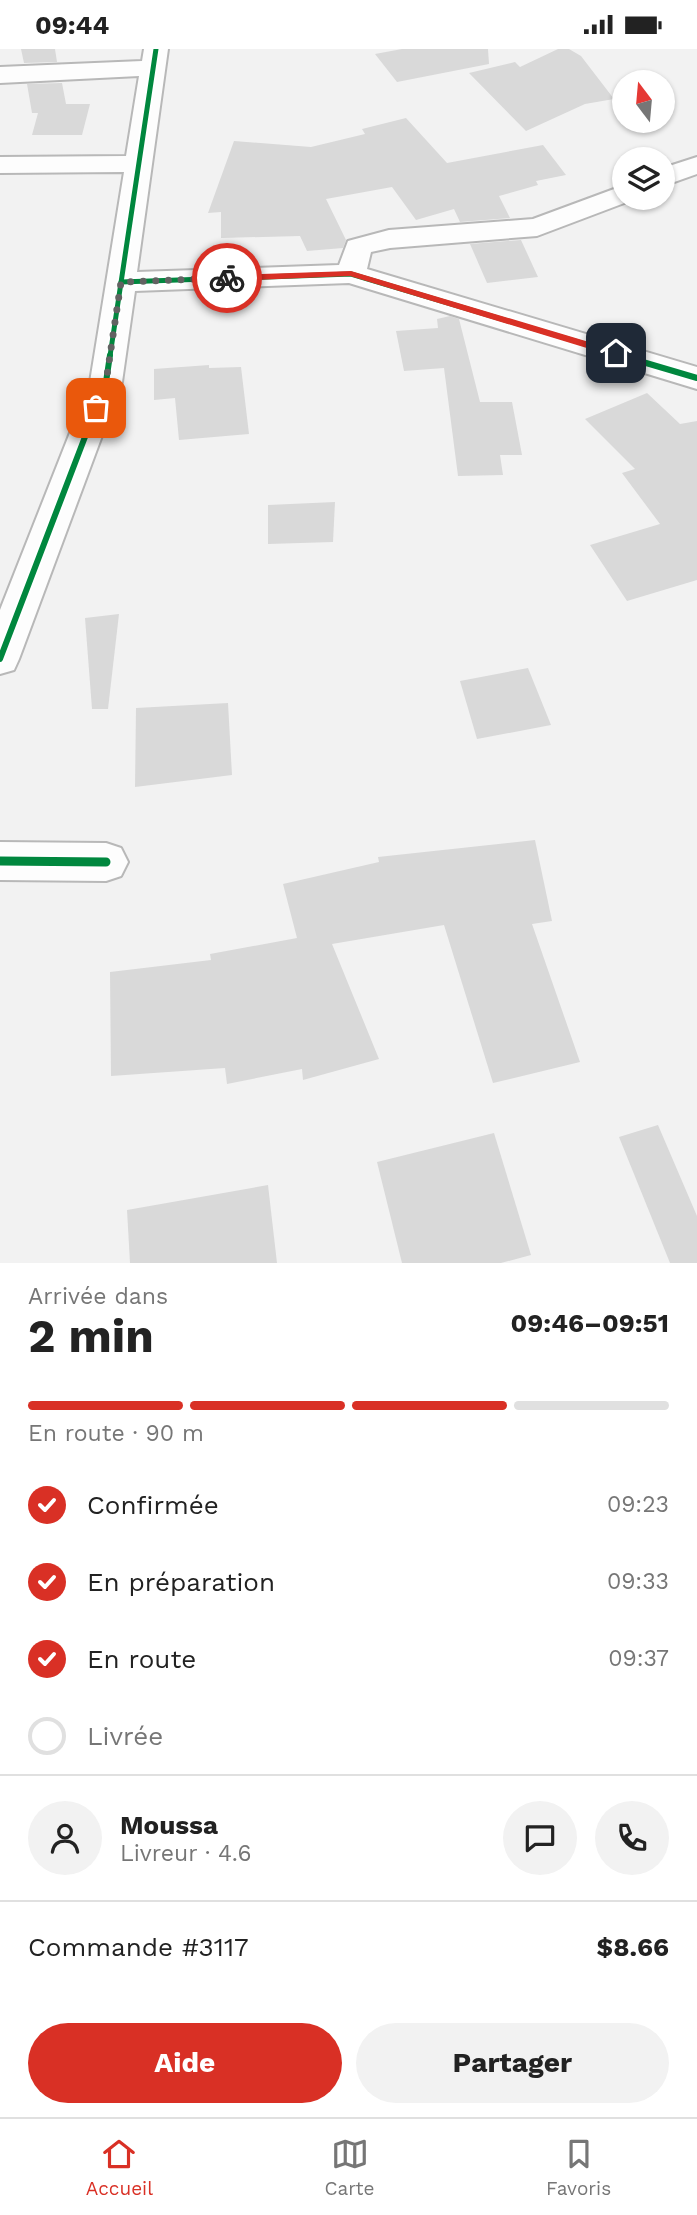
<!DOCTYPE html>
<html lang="fr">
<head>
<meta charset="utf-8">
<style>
  body { margin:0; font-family:"Work Sans",sans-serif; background:#f2f2f2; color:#222; height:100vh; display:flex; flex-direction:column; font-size:26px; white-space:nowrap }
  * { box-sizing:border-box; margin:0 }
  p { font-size:23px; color:#767676 }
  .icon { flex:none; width:38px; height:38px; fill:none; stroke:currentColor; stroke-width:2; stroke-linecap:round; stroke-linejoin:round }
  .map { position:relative; height:1214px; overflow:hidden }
  .sheet { display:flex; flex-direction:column; background:#fff; flex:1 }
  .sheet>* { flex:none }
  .needle { width:46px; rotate:344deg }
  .fabs { position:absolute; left:612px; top:21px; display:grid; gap:14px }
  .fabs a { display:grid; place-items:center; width:63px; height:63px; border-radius:50%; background:#fff; box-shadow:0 2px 5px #0004; font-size:35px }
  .pin { position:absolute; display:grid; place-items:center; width:60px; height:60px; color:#fff; margin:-30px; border-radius:14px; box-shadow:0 4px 10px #0006 }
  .courier { position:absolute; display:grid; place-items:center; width:70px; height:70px; margin:-35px; border:5px solid #d93025; border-radius:50%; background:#fff; color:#222; box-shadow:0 2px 9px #0007 }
  .summary em { font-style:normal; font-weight:700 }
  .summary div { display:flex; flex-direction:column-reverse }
  .summary { display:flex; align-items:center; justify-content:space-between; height:119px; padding:0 28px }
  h1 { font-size:46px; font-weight:700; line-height:52px }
  .bar { display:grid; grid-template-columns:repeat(4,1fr); gap:10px 7px; align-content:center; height:84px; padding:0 28px }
  .bar i { height:9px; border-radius:5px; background:#e0e0e0 }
  .bar .on { background:#d93025 }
  .bar p { grid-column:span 4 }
  .line { display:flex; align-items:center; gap:18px; padding:0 28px; border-top:2px solid #e0e0e0 }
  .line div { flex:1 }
  .round { display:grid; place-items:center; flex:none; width:74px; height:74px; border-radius:37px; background:#f2f2f2 }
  ol { padding:0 28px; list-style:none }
  li { display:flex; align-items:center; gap:21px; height:77px }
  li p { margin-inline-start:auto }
  li .icon { padding:7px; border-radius:50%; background:#d93025; color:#fff; stroke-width:4 }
  li:last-child { color:#767676 }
  li i { width:38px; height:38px; border:4px solid #e0e0e0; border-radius:50% }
  .cta { display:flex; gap:14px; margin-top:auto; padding:14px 28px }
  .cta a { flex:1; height:80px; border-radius:42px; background:#d93025; color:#fff; font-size:28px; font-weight:700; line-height:80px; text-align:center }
  .cta a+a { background:#f2f2f2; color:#222 }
  .status { display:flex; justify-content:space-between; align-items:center; height:49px; padding:0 35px; background:#fff; direction:ltr }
  .status svg { height:19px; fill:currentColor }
  .dock { display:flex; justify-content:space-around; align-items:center; height:98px; border-top:2px solid #e0e0e0; background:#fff; font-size:19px; color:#767676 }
  .dock a { display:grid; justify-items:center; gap:4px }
  .dock .on { color:#d93025 }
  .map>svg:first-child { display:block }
  .building { fill:#d9d9d9 }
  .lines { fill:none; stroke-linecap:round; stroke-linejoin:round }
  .minor-casing { stroke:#b8b8b8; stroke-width:4 }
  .minor { fill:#fdfdfd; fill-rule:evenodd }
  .cycleway-far2-casing { stroke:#feffff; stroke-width:9 }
  .cycleway-far1-casing { stroke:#feffff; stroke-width:10 }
  .cycleway-casing { stroke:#feffff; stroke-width:13 }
  .cycleway-far2 { stroke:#00873e; stroke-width:5 }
  .cycleway-far1 { stroke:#00873e; stroke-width:6 }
  .cycleway { stroke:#00873e; stroke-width:9 }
  .route { fill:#d93025 }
  .done { stroke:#626262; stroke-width:7; stroke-dasharray:0 12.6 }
</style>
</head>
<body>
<div class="status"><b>09:44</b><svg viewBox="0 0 49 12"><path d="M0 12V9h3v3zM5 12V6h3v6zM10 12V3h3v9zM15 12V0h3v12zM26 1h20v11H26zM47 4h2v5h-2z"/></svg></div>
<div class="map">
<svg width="697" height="1214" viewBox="0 0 697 1214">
  <rect width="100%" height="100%" fill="#f2f2f2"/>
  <!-- building -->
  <g class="building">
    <path d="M21,0H55L57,13L24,14Z"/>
    <path d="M402,0H488L489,15L397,33L375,5Z"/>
    <path d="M558,0H569L581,7L614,50L585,55L526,82L469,24L515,13L520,18Z"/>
    <path d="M62,34L66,55H90L82,86H32L38,64H32L27,35Z"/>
    <path d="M406,69L447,114L543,96L566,126L536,132L538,136L499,147L510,169L460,173L454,160L416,171L392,138L326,150L346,191L343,199L307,202L300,187L221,189V163L208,164L234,92L311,98L365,85L362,80Z"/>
    <path d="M521,191L538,228L487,234L470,195Z"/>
    <path d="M450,267L459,270L480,353H512L522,406H500L503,426L458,427L444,319L404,322L396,282L438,279L437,270Z"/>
    <path d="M209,316V319L241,318L249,385L179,391L175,349L154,351V320Z"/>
    <path d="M647,344L680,375L697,372V531L627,552L590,496L660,475L622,424L635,420L585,370Z"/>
    <path d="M335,453L333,493L268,495V456Z"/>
    <path d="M119,565L108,660H92L85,569Z"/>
    <path d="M528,619L551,676L477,690L460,632Z"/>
    <path d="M228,654L232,726L135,738L136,659Z"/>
    <path d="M535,791L552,872L532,875L580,1013L493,1034L444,876L332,895L379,1010L303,1031L302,1020L227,1035L225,1019L111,1027L110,923L211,911L210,905L297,889L283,835L379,813L378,808Z"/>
    <path d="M658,1076L697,1167V1214H670L619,1088Z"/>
    <path d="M494,1084L531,1206L501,1214H402L377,1113Z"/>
    <path d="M268,1136L277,1214H130L127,1161Z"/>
  </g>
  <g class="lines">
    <defs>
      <g id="minor">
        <path d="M144,0H168L137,223L339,216L348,192L389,181L533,170L625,136V149L635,150L537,187L390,199L371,203L367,220L697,318V340L349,234L135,242L122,333L19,610L14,621L0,625V561L90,333L124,123L0,124V108L126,107L139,27L0,34V18L142,12Z"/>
        <path d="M697,108V125L663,137V119Z"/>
        <path d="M0,793L106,794L121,799L128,813L121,827L106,832L0,831Z"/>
      </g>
    </defs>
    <!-- minor casing -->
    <use href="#minor" class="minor-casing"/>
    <!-- minor -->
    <use href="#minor" class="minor"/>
    <defs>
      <g id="cycleway-far2">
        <path d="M121,233L351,225L625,307"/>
        <path d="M110,307L156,0"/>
      </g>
      <g id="cycleway-far1">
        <path d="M619,306L697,329"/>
        <path d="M0,610L106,333L110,306"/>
      </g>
      <path id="cycleway" d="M0,812L106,813"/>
    </defs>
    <!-- cycleway-far2 casing -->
    <use href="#cycleway-far2" class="cycleway-far2-casing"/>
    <!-- cycleway-far1 casing -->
    <use href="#cycleway-far1" class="cycleway-far1-casing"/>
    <!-- cycleway casing -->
    <use href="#cycleway" class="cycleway-casing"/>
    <!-- cycleway-far2 -->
    <use href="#cycleway-far2" class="cycleway-far2"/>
    <!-- cycleway-far1 -->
    <use href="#cycleway-far1" class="cycleway-far1"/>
    <!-- cycleway -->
    <use href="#cycleway" class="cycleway"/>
  </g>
  <!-- route -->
  <path class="route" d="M351,222L619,302L621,304L613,307L350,227L227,232L222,229L227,226Z"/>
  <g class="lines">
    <!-- done -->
    <path class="done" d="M96,359L106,333L121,233L227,229"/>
  </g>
</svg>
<div class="fabs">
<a><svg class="needle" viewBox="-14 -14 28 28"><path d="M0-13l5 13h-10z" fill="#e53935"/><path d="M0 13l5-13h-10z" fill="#767676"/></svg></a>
<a><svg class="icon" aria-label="layers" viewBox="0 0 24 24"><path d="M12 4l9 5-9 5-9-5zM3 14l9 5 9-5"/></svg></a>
</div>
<div class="pin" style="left:96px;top:359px;background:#ea580c"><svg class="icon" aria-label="bag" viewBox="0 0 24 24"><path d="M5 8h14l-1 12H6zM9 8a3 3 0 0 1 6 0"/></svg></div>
<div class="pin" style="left:616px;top:304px;background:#1f2937"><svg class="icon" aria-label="home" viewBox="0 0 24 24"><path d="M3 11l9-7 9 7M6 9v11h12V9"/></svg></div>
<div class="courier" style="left:227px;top:229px"><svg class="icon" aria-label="bike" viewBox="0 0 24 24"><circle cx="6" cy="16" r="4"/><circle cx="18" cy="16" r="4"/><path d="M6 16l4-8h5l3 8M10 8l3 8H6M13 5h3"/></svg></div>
</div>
<section class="sheet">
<div class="summary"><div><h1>2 min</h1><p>Arrivée dans</p></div><em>09:46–09:51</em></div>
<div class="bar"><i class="on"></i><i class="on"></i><i class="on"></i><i></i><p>En route · 90 m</p></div>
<ol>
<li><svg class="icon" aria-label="check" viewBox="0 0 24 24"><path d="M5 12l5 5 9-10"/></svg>Confirmée<p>09:23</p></li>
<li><svg class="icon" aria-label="check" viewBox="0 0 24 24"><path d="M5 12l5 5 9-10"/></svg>En préparation<p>09:33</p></li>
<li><svg class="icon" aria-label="check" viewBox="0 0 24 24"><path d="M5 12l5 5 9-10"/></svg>En route<p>09:37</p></li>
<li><i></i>Livrée</li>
</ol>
<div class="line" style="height:126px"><a class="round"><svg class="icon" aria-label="person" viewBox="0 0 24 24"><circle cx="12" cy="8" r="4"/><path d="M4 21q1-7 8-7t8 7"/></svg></a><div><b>Moussa</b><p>Livreur · 4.6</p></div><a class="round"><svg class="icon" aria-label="chat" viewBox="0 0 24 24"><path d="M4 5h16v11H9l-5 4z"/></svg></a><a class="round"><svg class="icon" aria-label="phone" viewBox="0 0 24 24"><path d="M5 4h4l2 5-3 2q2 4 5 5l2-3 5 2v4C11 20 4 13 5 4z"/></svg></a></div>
<div class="line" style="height:91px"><div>Commande #3117</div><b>$8.66</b></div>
<div class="cta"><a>Aide</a><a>Partager</a></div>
</section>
<nav class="dock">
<a class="on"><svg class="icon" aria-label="home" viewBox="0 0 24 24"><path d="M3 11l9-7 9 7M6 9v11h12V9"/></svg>Accueil</a>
<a><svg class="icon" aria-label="map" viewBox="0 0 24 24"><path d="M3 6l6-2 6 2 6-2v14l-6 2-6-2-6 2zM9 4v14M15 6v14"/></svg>Carte</a>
<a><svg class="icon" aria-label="saved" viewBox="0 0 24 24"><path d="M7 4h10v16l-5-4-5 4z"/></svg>Favoris</a>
</nav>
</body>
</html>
